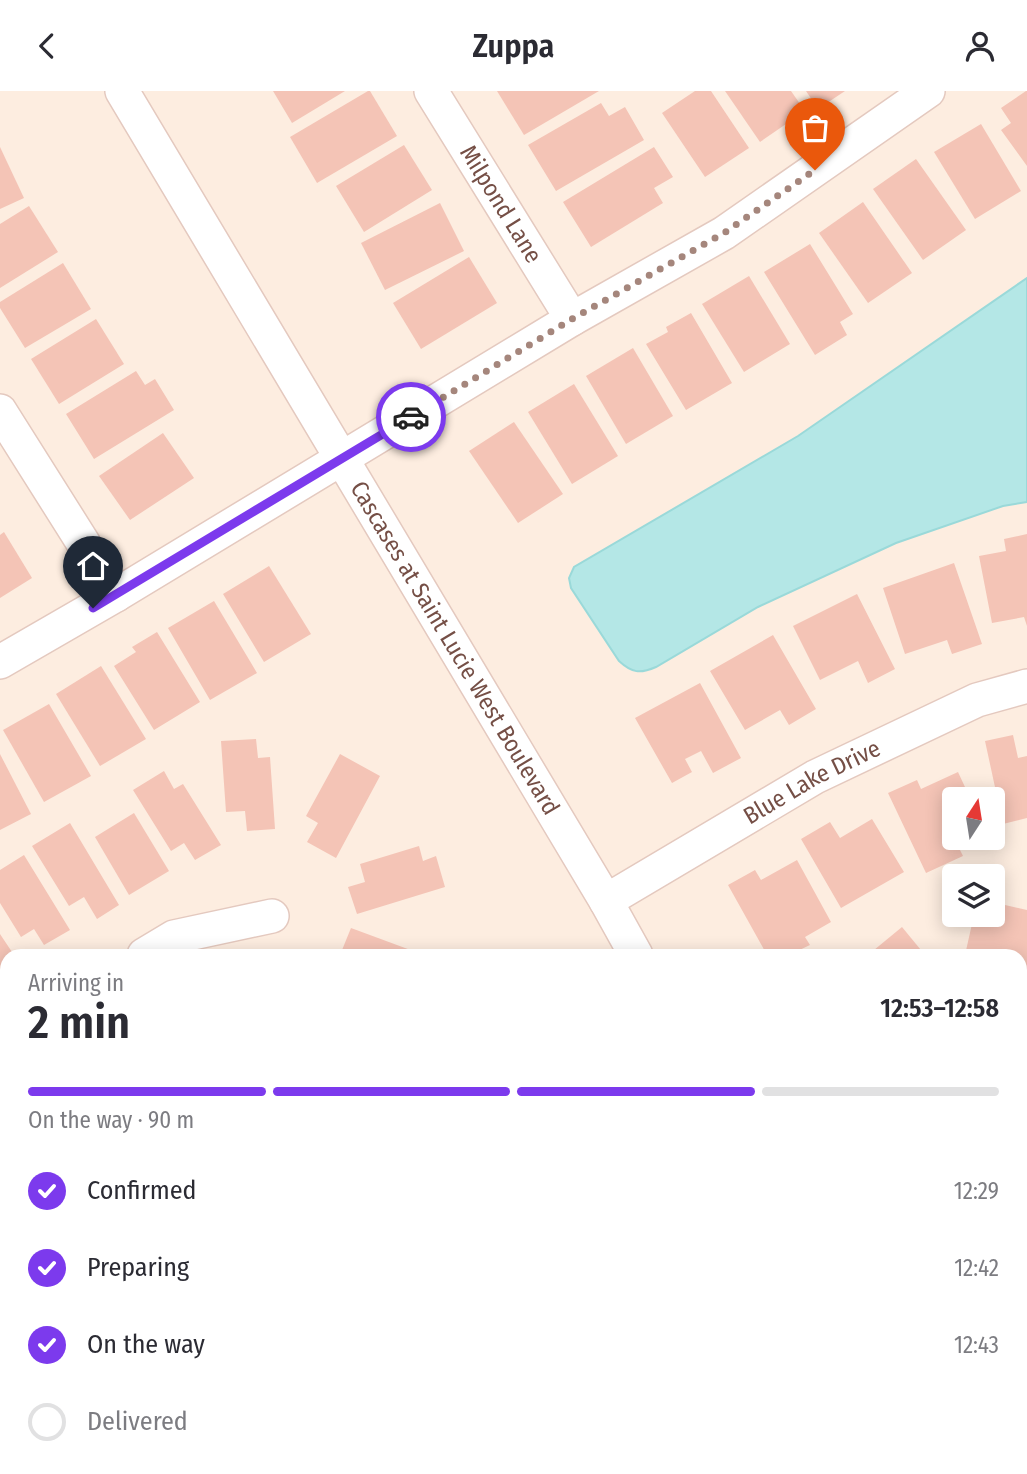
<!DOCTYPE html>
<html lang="en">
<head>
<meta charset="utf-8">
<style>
  body { margin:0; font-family:"Fira Sans Condensed",sans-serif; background:#f7f7f7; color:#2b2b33; height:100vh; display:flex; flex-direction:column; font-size:26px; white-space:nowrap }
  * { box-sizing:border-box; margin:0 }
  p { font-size:23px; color:#7c7c81 }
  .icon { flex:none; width:38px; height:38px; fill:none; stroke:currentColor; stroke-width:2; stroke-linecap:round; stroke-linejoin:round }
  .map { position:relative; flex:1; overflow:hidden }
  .side { position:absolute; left:0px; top:858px; width:1027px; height:527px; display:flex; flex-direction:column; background:#fff; border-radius:21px 21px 0 0; box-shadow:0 4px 18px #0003 }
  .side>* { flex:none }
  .needle { width:46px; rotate:12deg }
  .tools { position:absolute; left:942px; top:696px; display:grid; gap:14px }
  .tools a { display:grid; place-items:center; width:63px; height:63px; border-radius:7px; background:#fff; box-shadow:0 4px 18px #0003; font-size:35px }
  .pin { position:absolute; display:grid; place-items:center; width:60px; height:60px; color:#fff; margin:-72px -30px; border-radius:50% 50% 50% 0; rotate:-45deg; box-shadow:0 0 7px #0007 }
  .pin .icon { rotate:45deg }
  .courier { position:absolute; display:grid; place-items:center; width:70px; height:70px; margin:-35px; border:5px solid #7c3aed; border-radius:50%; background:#fff; color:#222; box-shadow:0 2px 9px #0007 }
  .overview em { font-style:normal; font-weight:600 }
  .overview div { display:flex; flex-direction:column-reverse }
  .overview { display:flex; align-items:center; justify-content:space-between; height:119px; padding:0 28px }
  h1 { font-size:46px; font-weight:600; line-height:52px }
  .bar { display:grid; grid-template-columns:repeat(4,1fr); gap:10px 7px; align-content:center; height:84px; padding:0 28px }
  .bar i { height:9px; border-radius:5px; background:#e1e1e2 }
  .bar .current { background:#7c3aed }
  .bar p { grid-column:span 4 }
  ol { padding:0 28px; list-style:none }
  li { display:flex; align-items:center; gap:21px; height:77px }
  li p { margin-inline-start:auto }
  li .icon { padding:7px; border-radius:50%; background:#7c3aed; color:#fff; stroke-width:4 }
  li:last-child { color:#7c7c81 }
  li i { width:38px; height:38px; border:4px solid #e1e1e2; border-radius:50% }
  header { display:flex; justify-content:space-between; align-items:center; height:91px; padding:0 28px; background:#fff; font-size:32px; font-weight:600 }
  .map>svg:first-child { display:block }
  .water { fill:#b4e7e6; stroke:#9ad9d9; stroke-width:2 }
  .building { fill:#f4c4b6 }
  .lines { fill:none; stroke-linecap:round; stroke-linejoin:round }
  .minor-casing { stroke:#e4c9bf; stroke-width:36 }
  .minor { stroke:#fff; stroke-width:33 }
  .done { stroke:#a5867c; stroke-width:7; stroke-dasharray:0 12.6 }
  .route { stroke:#7c3aed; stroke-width:9 }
  .labels { text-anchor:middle; stroke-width:5; stroke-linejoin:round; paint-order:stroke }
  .street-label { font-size:24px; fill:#754f46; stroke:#fff2e7 }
</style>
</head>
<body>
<header><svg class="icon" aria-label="back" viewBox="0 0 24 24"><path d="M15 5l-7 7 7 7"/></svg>Zuppa<svg class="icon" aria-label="person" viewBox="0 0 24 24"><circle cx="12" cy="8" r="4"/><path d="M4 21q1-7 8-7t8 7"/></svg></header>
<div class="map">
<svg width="1027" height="1383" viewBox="0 0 1027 1383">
  <rect width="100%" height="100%" fill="#fdede0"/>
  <!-- water -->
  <path class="water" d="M1027,187V411L1003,415L896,452L758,516L656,576C640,583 632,582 619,570L571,497L569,487L574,476L798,345Z"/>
  <!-- building -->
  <g class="building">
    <path d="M273,0H345L292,32Z"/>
    <path d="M368,0H370L397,45L317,92L290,46Z"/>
    <path d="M497,0H599L524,44Z"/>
    <path d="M695,0H711L749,57L705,86L662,22Z"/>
    <path d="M725,0H791L805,20L760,51Z"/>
    <path d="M806,0H845L818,18Z"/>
    <path d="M1026,0H1027V75L1001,39L1011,32L1001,17Z"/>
    <path d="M601,12L609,25L625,16L644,49L556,100L528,54Z"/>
    <path d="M981,33L1021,100L975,128L934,61Z"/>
    <path d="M404,54L432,99L364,141L336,95Z"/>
    <path d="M0,56L24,107L0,118Z"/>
    <path d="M654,56L673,86L654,97L663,112L591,156L563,111Z"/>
    <path d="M916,68L966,139L923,169L873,98Z"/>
    <path d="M863,111L912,182L868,212L819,142Z"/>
    <path d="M440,112L464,160L385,199L361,152Z"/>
    <path d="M29,115L58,161L0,197V133Z"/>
    <path d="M810,153L853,223L840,231L847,244L815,264L764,181Z"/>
    <path d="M469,166L497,212L421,258L393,212Z"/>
    <path d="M63,172L91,218L25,257L0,217V211Z"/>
    <path d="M749,185L790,253L744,281L702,213Z"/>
    <path d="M691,222L732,292L686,319L646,253L668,241L666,236Z"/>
    <path d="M96,228L124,273L59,313L31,268Z"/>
    <path d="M633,257L673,325L626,353L586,285Z"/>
    <path d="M136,280L145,294L155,288L174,319L94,368L66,323Z"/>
    <path d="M574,293L618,365L572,393L528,321Z"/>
    <path d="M514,331L563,403L518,432L469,360Z"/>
    <path d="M163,342L194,387L130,429L99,385Z"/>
    <path d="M4,441L32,487L0,507V444Z"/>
    <path d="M1027,443V535L1024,526L992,532L979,465L1006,460L1004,448Z"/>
    <path d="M954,472L982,553L952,563L947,549L905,563L883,497Z"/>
    <path d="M269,475L311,543L264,571L223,503Z"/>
    <path d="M857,503L895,578L868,592L858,570L820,589L793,535Z"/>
    <path d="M214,510L257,582L210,609L168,537Z"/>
    <path d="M157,541L200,611L154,639L114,575L136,561L132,556Z"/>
    <path d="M773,544L816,618L789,634L780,619L745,639L710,580Z"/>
    <path d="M101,575L146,648L100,675L56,603Z"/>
    <path d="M700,592L741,667L713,682L701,660L685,668L692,681L672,692L635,627Z"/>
    <path d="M49,613L91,685L44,711L3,639Z"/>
    <path d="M1013,644L1018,667L1027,665V727L1003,733L985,650Z"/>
    <path d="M256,648L258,667L270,666L275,738L247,740L245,720L226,721L221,650Z"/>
    <path d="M0,663L31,723L0,739Z"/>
    <path d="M340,663L380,685L336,767L307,751L318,732L306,725Z"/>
    <path d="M164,680L174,698L183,693L221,754L195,769L184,752L171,760L133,699Z"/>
    <path d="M958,681L971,709H954V747H981L959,757L963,765L926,782L888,702L917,689L921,698Z"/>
    <path d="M134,722L169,780L129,804L95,746Z"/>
    <path d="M872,728L904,781L841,817L801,748L830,731L840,747Z"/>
    <path d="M70,732L119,814L97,828L84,806L69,815L32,755Z"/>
    <path d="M419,755L423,770L436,765L445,796L357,823L348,796L365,791L360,773Z"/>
    <path d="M24,764L70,839L44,854L34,838L21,846L0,812V779Z"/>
    <path d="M797,769L831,831L805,846L810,854L789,864H767L728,794L755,779L761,789Z"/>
    <path d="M992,811L1027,819V902L1020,901V864H965L974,824H992Z"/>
    <path d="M902,836L925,864H868Z"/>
    <path d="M351,837L424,864H340Z"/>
    <path d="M0,843L14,864H7V876L0,880Z"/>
    <path d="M2,1136L7,1137V1163L0,1162Z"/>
    <path d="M0,1193L7,1194V1223H0Z"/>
    <path d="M0,1268L7,1269V1363L0,1362L3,1341L0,1340Z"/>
    <path d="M179,1377H207L206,1383L178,1381Z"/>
    <path d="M238,1377H265L264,1383H237Z"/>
    <path d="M296,1377H324L323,1383H295Z"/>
    <path d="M332,1377H382L381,1383H355Z"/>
    <path d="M393,1377H441L440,1383H392Z"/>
    <path d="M451,1377H499L498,1383H450Z"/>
    <path d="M509,1377H558L557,1383H508Z"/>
    <path d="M569,1377H616L615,1383H568Z"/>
    <path d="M872,1377H936L935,1383H872Z"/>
  </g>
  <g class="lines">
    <defs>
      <g id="minor">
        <path id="s1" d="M122,0L606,810L636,864"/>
        <path id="s2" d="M431,0L572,228"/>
        <path d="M0,320L116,504"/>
        <path d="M0,571L116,504L572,228L724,142L928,0"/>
        <path id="s3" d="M606,810L815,686L977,609L1027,595"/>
        <path d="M144,864L174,846L272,825"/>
        <path d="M0,950L7,946"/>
        <path d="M739,1383V1377"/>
        <path d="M1006,1383L1007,1377"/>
      </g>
    </defs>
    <!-- minor casing -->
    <use href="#minor" class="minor-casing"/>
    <!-- minor -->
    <use href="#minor" class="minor"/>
  </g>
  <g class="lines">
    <!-- done -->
    <path class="done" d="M411,326L572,228L724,142L815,79"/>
    <!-- route -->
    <path class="route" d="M93,517L411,326"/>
  </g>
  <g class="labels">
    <!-- street labels -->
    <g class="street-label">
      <text dy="8" stroke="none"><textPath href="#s2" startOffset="133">Milpond Lane</textPath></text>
      <text dy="8" stroke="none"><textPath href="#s1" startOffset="649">Cascases at Saint Lucie West Boulevard</textPath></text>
      <text dy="8" stroke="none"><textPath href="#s3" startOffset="238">Blue Lake Drive</textPath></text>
    </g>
  </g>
</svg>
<div class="tools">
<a><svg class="needle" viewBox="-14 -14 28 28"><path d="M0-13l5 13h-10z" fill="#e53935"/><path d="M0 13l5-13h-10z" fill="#7c7c81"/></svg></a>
<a><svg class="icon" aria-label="layers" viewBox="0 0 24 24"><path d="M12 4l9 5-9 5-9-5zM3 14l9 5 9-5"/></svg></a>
</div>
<div class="pin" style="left:815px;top:79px;background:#ea580c"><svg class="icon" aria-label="bag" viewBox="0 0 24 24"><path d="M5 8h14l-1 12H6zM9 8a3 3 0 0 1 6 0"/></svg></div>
<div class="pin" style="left:93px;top:517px;background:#1f2937"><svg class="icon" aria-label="home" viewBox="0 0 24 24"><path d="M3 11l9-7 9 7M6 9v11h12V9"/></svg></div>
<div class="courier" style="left:411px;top:326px"><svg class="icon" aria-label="car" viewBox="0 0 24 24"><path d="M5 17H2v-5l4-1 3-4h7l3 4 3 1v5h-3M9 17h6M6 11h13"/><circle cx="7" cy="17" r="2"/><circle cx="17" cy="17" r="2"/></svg></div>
<section class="side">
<div class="overview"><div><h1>2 min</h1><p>Arriving in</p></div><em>12:53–12:58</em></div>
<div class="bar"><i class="current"></i><i class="current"></i><i class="current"></i><i></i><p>On the way · 90 m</p></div>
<ol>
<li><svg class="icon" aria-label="check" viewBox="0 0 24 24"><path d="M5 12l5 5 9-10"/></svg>Confirmed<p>12:29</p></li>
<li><svg class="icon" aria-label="check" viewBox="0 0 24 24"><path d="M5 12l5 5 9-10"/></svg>Preparing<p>12:42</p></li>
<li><svg class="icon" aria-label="check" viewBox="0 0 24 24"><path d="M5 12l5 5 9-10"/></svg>On the way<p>12:43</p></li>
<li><i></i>Delivered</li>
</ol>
</section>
</div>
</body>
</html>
